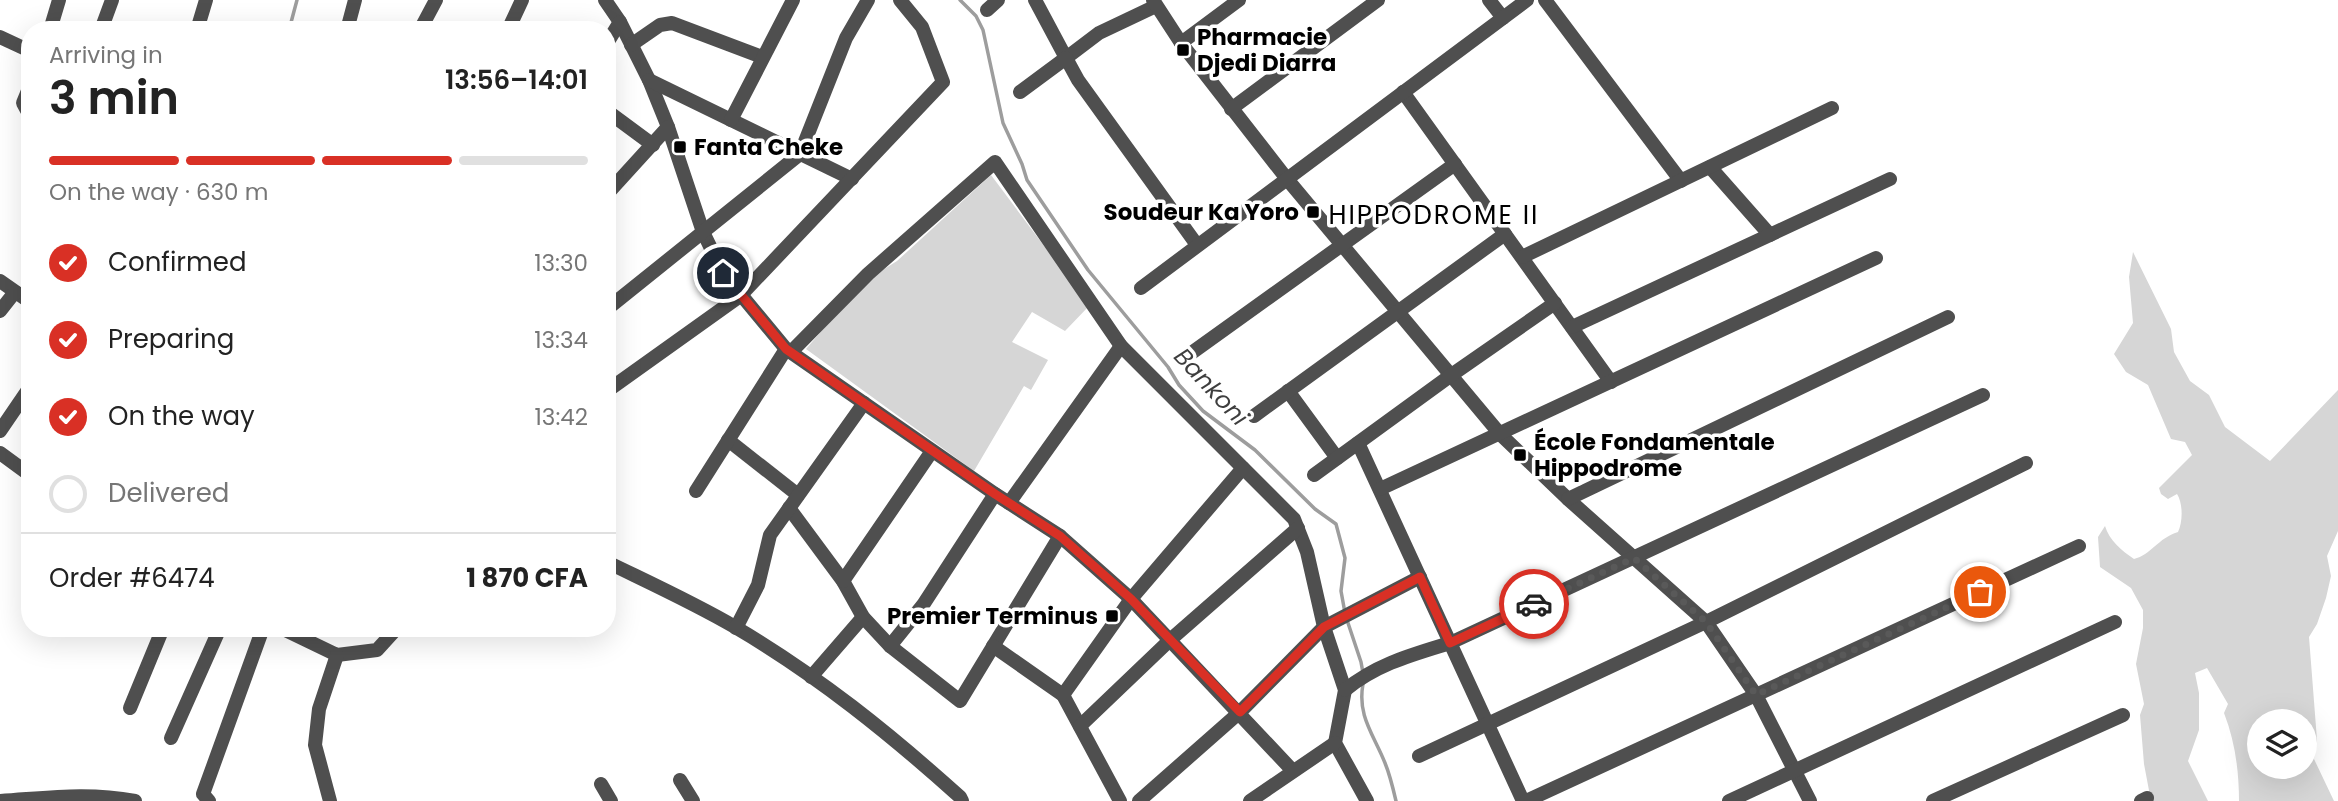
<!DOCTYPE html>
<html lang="en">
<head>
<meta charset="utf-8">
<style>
  body { margin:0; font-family:Poppins,sans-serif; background:#f6f6f6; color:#222; height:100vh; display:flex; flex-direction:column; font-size:26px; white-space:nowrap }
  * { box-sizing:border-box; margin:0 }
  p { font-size:23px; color:#767676 }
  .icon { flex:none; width:38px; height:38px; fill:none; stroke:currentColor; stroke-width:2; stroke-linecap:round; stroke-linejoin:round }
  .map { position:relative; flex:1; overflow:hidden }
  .details { position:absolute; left:21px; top:21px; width:595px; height:616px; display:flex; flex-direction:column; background:#fff; border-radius:28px; box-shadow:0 7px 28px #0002 }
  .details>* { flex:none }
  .tools { position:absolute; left:2247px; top:709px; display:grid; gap:14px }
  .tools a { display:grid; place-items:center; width:70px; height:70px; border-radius:50%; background:#fff; box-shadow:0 7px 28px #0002; font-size:35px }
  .pin { position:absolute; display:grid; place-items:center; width:60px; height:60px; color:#fff; margin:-30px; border:4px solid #fff; border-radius:50%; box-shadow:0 2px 7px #0007 }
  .courier { position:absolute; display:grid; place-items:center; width:70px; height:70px; margin:-35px; border:5px solid #d93025; border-radius:50%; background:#fff; color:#222; box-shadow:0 2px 9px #0007 }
  .overview em { font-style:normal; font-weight:600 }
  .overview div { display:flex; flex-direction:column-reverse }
  .overview { display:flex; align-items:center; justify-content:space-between; height:119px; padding:0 28px }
  h1 { font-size:46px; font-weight:600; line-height:52px }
  .bar { display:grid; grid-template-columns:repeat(4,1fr); gap:10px 7px; align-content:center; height:84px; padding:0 28px }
  .bar i { height:9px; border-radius:5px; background:#e0e0e0 }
  .bar .selected { background:#d93025 }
  .bar p { grid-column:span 4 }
  .line { display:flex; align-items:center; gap:18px; padding:0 28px; border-top:2px solid #e0e0e0 }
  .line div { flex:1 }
  ol { padding:0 28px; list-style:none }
  li { display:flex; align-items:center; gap:21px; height:77px }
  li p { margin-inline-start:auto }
  li .icon { padding:7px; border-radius:50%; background:#d93025; color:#fff; stroke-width:4 }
  li:last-child { color:#767676 }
  li i { width:38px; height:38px; border:4px solid #e0e0e0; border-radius:50% }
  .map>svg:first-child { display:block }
  .green { fill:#d6d6d6; fill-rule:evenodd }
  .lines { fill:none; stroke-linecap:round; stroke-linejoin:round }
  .stream { stroke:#9d9d9d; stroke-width:3.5 }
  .minor { stroke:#4f4f4f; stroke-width:14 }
  .done { stroke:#595959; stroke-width:7; stroke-dasharray:0 12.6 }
  .route { stroke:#d93025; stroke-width:9 }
  .poi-dot { fill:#000; stroke:#fff; stroke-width:2.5 }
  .labels { text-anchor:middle; stroke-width:7; stroke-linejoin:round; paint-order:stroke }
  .poi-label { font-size:23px; font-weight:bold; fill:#000; stroke:#fff; text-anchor:start }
  .water-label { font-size:24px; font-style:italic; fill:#3e3e3e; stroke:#fff }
  .quarter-label { font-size:26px; letter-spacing:2px; fill:#000; stroke:#fff }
</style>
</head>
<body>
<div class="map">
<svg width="2338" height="801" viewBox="0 0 2338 801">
  <rect width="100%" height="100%" fill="#fff"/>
  <!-- green -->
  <g class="green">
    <path d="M991,175L1089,306L1065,331L1032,312L1012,342L1048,360L1031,390L1024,386L974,471L806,349L848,300L870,278L897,261Z"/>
    <path d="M2133,252L2171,329L2174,352L2190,381L2209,395L2225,427L2270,461L2338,390V531L2327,556L2331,576L2326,598L2317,624L2309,637L2317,740L2314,759L2334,801H2239C2239,771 2235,741 2224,713L2228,704L2207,668L2195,673L2199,693V730L2188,761L2208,801H2151L2144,764L2140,715L2144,704L2136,664L2143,628V610L2131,588L2100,567L2098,537L2105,526C2109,540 2122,551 2134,559C2151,555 2158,538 2178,532C2183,522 2183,503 2177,494L2168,499L2161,494L2159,488L2192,455L2185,442L2171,439L2148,385L2126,372L2114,354L2133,323L2129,277ZM2259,721H2305V766H2259Z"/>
  </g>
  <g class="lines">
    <!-- stream -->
    <g class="stream">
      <path d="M960,0L976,16L983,30L1003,123L1022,164L1027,180L1088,270L1168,367L1179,385L1203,411L1255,450L1315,509L1336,524L1345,558L1341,591L1345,613"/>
      <path d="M289,30L297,0"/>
      <path d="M1347,620L1361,662L1363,673"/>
      <path d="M1363,684C1357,716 1374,735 1385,763C1390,775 1393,788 1396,801"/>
    </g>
    <!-- minor -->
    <g class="minor">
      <path d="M605,0L620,22L649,80L668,127L703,232L723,273L786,349L995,494L1060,536L1131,599L1293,771"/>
      <path d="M1035,0L1066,58L1099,33L1156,6"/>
      <path d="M1153,0L1181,43L1287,179L1500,434L1568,499L1706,622L1756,695L1810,801"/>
      <path d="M1489,0L1503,18"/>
      <path d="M1545,0L1681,181"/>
      <path d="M987,10L998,0"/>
      <path d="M50,30L59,0"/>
      <path d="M101,30L112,0"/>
      <path d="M197,30L206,0"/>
      <path d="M347,30L355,0"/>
      <path d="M420,30L436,0"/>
      <path d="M508,30L522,0"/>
      <path d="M0,37L30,51"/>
      <path d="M607,43L620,22"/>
      <path d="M1181,43L1239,0"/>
      <path d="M631,45L660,25L672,23L762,57"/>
      <path d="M649,80L852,179"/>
      <path d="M30,86L23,103L30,116"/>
      <path d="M1020,92L1066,58L1078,80L1197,245"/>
      <path d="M1403,92L1611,382"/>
      <path d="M1231,109L1378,0"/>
      <path d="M607,111L653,145"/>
      <path d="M731,120L793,0"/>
      <path d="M1710,167L1770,235"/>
      <path d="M607,194L668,127"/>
      <path d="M1522,257L1832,108"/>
      <path d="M0,281L30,302"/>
      <path d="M1141,288L1527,0"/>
      <path d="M607,309L800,154L846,38L868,0"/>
      <path d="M0,311L15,292"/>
      <path d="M1572,327L1890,179"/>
      <path d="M791,352L868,274L995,162L1121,346L1294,519L1307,552L1324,627L1345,690L1335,743L1367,801"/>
      <path d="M1190,354L1455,164"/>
      <path d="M607,391L740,296L943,82L922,27L900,0"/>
      <path d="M1288,391L1337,458"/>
      <path d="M1254,416L1505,234"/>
      <path d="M0,431L30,387"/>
      <path d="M728,440L798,495"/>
      <path d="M1358,443L1523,801"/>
      <path d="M0,453L30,475"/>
      <path d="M1314,475L1450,376L1555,303"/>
      <path d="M1380,489L1876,258"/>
      <path d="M696,491L786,349"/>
      <path d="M1568,499L1948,317"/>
      <path d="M1009,503L1121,346"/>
      <path d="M789,508L843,581L863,617L890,646L960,701L1060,536"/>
      <path d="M607,562C650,583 694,603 735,627C817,675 890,734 960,797L962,801"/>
      <path d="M843,581L932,451"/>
      <path d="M281,628L337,655L377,650L397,628"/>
      <path d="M736,628L758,585L770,535L864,403"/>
      <path d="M890,646L923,605L995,494"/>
      <path d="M993,646L1063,695L1120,801"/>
      <path d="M811,677L863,617"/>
      <path d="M1345,690C1377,664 1411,655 1450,643L1983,395"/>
      <path d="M1063,695L1131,599L1243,468"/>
      <path d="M130,708L163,628"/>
      <path d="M1080,726L1170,640L1298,528"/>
      <path d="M171,738L220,628"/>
      <path d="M1419,756L1706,622L2026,463"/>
      <path d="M680,780L693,801"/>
      <path d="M601,784L611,801"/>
      <path d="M0,801C48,798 87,792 135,801"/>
      <path d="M209,801L203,794L263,628"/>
      <path d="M330,801L315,745L319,709L337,655"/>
      <path d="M1139,801L1240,712L1324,627L1420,577"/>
      <path d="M1250,801L1335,743"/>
      <path d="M1526,801L2079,546"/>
      <path d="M1729,801L2115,622"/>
      <path d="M1933,801L2123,715"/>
      <path d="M2141,801L2147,798"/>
    </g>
  </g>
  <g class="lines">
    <!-- done -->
    <path class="done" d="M1534,604L1634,558L1706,622L1756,695L1980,592"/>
    <!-- route -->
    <path class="route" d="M723,273L786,349L995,494L1060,536L1131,599L1240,712L1324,627L1420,577L1450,643L1534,604"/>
  </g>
  <!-- markers -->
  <g class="poi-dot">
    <rect x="1176" y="43" width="14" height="14" rx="3.5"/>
    <rect x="673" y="140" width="14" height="14" rx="3.5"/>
    <rect x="1306" y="205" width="14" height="14" rx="3.5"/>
    <rect x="1513" y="448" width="14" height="14" rx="3.5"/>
    <rect x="1105" y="609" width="14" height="14" rx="3.5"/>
  </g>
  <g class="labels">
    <!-- poi labels -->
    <g class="poi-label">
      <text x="1197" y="45">Pharmacie<tspan x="1197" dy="26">Djedi Diarra</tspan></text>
      <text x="694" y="155">Fanta Cheke</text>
      <text x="1299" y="220" text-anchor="end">Soudeur Ka Yoro</text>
      <text x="1534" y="450">École Fondamentale<tspan x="1534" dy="26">Hippodrome</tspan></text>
      <text x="1098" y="624" text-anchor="end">Premier Terminus</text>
    </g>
    <!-- water labels -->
    <g class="water-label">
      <text transform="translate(1211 387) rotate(47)" y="8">Bankoni</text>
    </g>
    <!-- quarter labels -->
    <g class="quarter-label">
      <text x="1434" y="224">HIPPODROME II</text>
    </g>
  </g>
</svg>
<div class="tools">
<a><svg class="icon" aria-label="layers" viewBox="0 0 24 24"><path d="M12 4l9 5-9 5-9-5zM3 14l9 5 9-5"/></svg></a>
</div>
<div class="pin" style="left:1980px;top:592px;background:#ea580c"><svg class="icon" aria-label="bag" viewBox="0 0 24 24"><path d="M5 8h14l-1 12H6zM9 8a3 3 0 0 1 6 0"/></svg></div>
<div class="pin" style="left:723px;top:273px;background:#1f2937"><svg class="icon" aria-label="home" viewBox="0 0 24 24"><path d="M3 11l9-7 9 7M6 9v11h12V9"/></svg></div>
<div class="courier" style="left:1534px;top:604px"><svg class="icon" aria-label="car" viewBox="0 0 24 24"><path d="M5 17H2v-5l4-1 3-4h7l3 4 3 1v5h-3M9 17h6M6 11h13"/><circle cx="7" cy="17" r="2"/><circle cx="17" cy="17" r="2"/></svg></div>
<section class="details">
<div class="overview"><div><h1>3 min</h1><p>Arriving in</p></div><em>13:56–14:01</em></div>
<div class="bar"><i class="selected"></i><i class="selected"></i><i class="selected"></i><i></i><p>On the way · 630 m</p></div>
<ol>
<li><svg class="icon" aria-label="check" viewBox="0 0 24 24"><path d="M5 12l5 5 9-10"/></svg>Confirmed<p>13:30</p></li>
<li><svg class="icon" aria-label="check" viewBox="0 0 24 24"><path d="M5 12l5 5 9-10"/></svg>Preparing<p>13:34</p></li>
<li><svg class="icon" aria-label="check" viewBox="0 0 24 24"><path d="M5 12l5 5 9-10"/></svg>On the way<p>13:42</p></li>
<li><i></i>Delivered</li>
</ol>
<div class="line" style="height:91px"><div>Order #6474</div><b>1 870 CFA</b></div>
</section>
</div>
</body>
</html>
